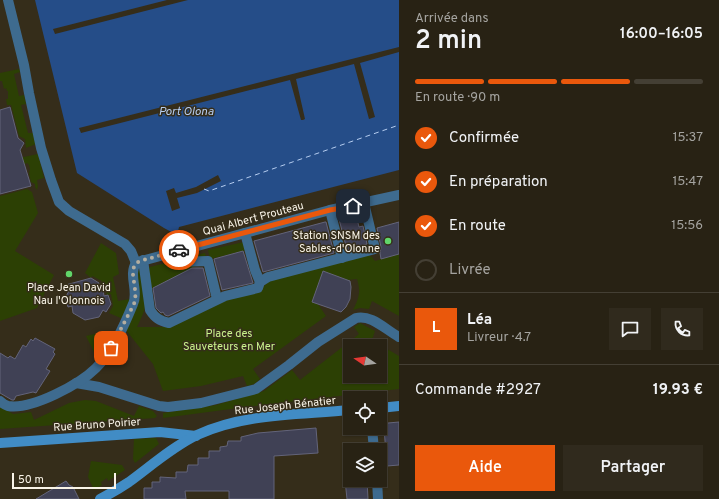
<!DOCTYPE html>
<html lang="fr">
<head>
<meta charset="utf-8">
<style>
  body { margin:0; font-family:Overpass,sans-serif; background:#302a1d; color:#f1f3f6; height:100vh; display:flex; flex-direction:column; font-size:15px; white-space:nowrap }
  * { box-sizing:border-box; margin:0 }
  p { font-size:13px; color:#a5a4a0 }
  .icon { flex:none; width:22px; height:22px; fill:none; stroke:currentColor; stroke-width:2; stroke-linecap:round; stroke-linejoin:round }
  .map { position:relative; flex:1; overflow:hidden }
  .side { display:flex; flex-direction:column; background:#282214; width:320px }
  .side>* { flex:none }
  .needle { width:26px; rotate:283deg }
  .fabs { position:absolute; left:343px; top:339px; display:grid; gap:8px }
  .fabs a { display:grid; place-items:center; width:44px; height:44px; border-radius:0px; background:#282214; box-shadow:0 1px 3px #0004,0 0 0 1px #443f34; font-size:20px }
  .scale { position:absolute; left:12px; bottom:10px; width:104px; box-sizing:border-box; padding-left:4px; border:2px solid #f9f4e8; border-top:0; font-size:11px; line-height:14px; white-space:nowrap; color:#f9f4e8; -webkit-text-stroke:3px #352d1a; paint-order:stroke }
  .pin { position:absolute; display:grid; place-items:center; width:34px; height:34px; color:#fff; margin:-17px; border-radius:8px; box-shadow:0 2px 6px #0006 }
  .courier { position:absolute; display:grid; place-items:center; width:40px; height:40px; margin:-20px; border:3px solid #ea580c; border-radius:50%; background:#fff; color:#222; box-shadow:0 1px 5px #0007 }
  .head em { font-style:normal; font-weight:600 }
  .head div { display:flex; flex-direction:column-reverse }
  .head { display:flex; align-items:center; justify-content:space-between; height:68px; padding:0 16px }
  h1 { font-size:26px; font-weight:600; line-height:30px }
  .bar { display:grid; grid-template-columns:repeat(4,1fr); gap:6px 4px; align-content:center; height:48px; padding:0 16px }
  .bar i { height:5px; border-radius:3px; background:#443f34 }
  .bar .current { background:#ea580c }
  .bar p { grid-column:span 4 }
  .line { display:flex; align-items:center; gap:10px; padding:0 16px; border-top:1px solid #443f34 }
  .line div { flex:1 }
  .round { display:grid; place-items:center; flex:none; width:42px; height:42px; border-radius:0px; background:#302a1d }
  ol { padding:0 16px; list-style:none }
  li { display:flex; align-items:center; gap:12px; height:44px }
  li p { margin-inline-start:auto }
  li .icon { padding:4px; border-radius:50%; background:#ea580c; color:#fff; stroke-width:4 }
  li:last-child { color:#a5a4a0 }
  li i { width:22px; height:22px; border:2px solid #443f34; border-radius:50% }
  .button { display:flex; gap:8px; margin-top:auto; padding:8px 16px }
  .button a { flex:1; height:46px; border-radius:0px; background:#ea580c; color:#fff; font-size:16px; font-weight:600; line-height:46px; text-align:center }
  .button a+a { background:#302a1d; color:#f1f3f6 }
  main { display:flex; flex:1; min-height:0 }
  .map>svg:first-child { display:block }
  .green { fill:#2c4004; fill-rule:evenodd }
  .water { fill:#254d88 }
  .pier { fill:#352d1a }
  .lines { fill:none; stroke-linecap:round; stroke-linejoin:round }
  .ferry { stroke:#b6cdf0; stroke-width:1; stroke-dasharray:5 4; stroke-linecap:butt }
  .building { fill:#404155; stroke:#63647a }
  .street { stroke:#3e6b8f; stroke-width:10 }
  .secondary { stroke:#418cc5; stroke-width:10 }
  .done { stroke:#b4aea0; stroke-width:4; stroke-dasharray:0 7.2 }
  .route { stroke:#ea580c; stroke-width:5 }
  .poi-dot { fill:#61d56a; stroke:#352d1a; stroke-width:1.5 }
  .labels { text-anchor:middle; stroke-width:3; stroke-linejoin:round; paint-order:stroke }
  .street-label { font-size:11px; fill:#f9f4e8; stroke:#352d1a }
  .poi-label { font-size:11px; fill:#f9f4e8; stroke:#352d1a; text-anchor:end }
  .park-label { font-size:11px; fill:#caf48d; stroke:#352d1a }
  .water-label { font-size:12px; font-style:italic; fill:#b6cdf0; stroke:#352d1a }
</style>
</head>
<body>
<main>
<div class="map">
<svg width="399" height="499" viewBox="0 0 399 499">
  <rect width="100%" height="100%" fill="#352d1a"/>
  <!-- green -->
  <g class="green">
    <path d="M19,69L20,72L14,74L19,96L24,95L26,104L21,105L28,133H33L36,144L26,148L25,139L19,136L11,105H7L6,99H8V91H7L6,88L4,89L2,81H0V73Z"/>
    <path d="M38,154L44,178L37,180L38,186L37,190L35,187V184L31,182L29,173L30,169L29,165L27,163L23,165L19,158Z"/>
    <path d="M27,189L32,192L38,213L15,251L54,275L37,308L0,321V196Z"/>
    <path d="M244,242L247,250L210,259L208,250Z"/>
    <path d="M101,243L116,253L119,274L113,277L118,301L130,299L123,319L109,313L113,306L111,294L107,295L105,288L101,285L102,281L92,276L91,278L85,273Z"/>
    <path d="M205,253L206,257L196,266L151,289L146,268Z"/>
    <path d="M399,254V316L372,301L369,309L360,308L353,310C359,298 361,292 357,279L347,280L323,271L312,302L318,304L326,316L253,369L260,379L254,384L247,386L243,376L201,386L163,391L153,364L125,329L140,299L137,277L138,271L141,270C147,295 150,302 137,327H171L221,301L262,288L270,280L368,255L372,257L375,261Z"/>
    <path d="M360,323L375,331L372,340L399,356V389L246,407L163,418V413L216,405L264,391L292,370L300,380L359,334L354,327ZM350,346H380V376H350Z"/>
    <path d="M99,333L106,347L98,359L97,358L86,336Z"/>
    <path d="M85,400L96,401L134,416L139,406L153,411L157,416L155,418L0,429V406L13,414L31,412L34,420L69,403Z"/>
    <path d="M156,438L159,444L135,463L133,459L134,439Z"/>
    <path d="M91,461L122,465L125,470L108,481L107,478L101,482L102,485L94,490L88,477Z"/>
  </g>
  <!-- water -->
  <path class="water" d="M35,0H399V170L179,227L177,235L164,228L77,173Z"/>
  <!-- pier -->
  <g class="pier">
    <path d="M167,0H188L55,34L53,29Z"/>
    <path d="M399,47V52L360,63L375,117L369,119L354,64L296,79L305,119L303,120H301L290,80L81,133L79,128Z"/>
    <path d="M218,175L221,181L197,193L177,198L180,208L172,211L166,191L174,188L176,193L196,187Z"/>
  </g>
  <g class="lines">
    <!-- ferry -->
    <path class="ferry" d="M204,189L209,191L399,125"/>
  </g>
  <!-- building -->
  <g class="building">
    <path d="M10,107L18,138L24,143L20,150L31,186L0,194V110Z"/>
    <path d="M356,215L359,227L363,226L367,244L347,250L339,219Z"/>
    <path d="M325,222H326L334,253L263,272L254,241Z"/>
    <path d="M399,222V254L381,259L380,253L381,247L377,228Z"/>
    <path d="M243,251L253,283L222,290L214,259Z"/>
    <path d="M192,268H203L210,296L168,316L165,315L163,312L161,313L156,308L153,288Z"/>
    <path d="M323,271L350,281L351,287L350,299L346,307L341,312L312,302Z"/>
    <path d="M91,278L99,283L97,287L103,290L104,296L108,295L111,304L106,312L103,310L99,317L85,320L73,313L72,306L68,307L65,298L69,291L62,286Z"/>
    <path d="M35,338L55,349L53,352L55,354L46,369L50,371L36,393L33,392L16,396L14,400H12L0,393V353L8,358L10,356L15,359L23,345L26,347L31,339L33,341Z"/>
    <path d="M399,422V465L387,466L384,428L388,423Z"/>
    <path d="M316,428L318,453L274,456V499H229V491H185L186,499H144V488H152V482H160V477L176,478V472H187L188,465H198V458H209V451H220V447L227,446L228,441H241V437L258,433Z"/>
    <path d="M345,480H367L368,499H347Z"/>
    <path d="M66,481L69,485L73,487L79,499H36Z"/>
  </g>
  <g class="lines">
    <!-- street -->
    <g class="street">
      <path d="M8,0L24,65L29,93L41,148L51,180L59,202L69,211L125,244L131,251L136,263"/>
      <path d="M330,210L342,258"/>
      <path d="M245,233L255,270L260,282"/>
      <path d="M171,252L176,262L208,261L217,299"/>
      <path d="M143,260L150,310C155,318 160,321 169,323L225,296L258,288L260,282L268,277L375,249L364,203"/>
      <path d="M138,262L330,210L399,195"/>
      <path d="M76,383L99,387L159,406L168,407L201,403L256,389L289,365L318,342L356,318C371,314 386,330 399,337"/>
      <path d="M0,401C2,403 5,405 8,406C32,410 80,384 96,368C113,351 124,326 133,304C139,291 128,275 136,263"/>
      <path d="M372,428L374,450"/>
      <path d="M377,480L378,499"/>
    </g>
    <!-- secondary -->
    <g class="secondary">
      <path d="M380,408L399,406"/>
      <path d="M0,443L160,432L196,436"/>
      <path d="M100,499C110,494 120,488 129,482C151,466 172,447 197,435C244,413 299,415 350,410"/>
    </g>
  </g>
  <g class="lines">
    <!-- done -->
    <path class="done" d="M111,348L134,304C135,299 136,295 135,291C135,280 128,267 140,261L179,250"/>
    <!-- route -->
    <path class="route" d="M179,250L330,210L353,206"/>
  </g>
  <!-- markers -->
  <g class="poi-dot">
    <circle cx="388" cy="241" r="4"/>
    <circle cx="69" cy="274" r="4"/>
  </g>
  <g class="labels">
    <!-- street labels -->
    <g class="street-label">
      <text transform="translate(253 218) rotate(-15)" y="4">Quai Albert Prouteau</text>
      <text transform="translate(285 405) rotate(-6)" y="4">Rue Joseph Bénatier</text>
      <text transform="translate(97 424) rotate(-4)" y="4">Rue Bruno Poirier</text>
    </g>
    <!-- poi labels -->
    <g class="poi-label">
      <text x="380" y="239">Station SNSM des<tspan x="380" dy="13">Sables-d'Olonne</tspan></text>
      <text x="69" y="291" text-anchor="middle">Place Jean David<tspan x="69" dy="13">Nau l'Olonnois</tspan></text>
    </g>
    <!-- park labels -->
    <g class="park-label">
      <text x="229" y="337">Place des<tspan x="229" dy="13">Sauveteurs en Mer</tspan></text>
    </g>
    <!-- water labels -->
    <g class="water-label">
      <text x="186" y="115">Port Olona</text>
    </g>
  </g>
</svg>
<div class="fabs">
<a><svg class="needle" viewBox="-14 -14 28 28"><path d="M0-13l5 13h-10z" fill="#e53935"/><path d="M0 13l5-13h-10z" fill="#a5a4a0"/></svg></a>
<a><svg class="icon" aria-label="locate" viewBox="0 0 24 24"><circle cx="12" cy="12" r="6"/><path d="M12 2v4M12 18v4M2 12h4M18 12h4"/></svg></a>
<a><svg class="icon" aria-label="layers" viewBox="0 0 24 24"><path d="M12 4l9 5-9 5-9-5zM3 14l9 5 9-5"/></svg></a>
</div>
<div class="scale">50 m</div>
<div class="pin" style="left:111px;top:348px;background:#ea580c"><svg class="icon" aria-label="bag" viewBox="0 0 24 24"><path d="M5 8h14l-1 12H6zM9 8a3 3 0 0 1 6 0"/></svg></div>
<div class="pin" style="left:353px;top:206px;background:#1f2937"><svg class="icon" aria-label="home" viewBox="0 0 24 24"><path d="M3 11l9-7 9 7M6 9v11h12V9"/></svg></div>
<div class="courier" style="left:179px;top:250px"><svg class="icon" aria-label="car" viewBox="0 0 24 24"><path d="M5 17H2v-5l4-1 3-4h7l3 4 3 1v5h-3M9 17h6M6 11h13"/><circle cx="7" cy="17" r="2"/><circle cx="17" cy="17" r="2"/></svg></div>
</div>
<section class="side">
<div class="head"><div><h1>2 min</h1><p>Arrivée dans</p></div><em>16:00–16:05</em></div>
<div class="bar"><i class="current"></i><i class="current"></i><i class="current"></i><i></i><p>En route · 90 m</p></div>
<ol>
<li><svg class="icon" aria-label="check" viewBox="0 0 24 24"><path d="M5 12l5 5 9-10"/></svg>Confirmée<p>15:37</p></li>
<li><svg class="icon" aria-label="check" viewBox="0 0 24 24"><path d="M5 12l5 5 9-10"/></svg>En préparation<p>15:47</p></li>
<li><svg class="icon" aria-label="check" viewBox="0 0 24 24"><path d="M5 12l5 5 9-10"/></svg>En route<p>15:56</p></li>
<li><i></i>Livrée</li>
</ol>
<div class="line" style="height:72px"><b class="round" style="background:#ea580c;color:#fff">L</b><div><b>Léa</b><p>Livreur · 4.7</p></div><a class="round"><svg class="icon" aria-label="chat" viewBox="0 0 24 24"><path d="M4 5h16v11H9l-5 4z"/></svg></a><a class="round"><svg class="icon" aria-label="phone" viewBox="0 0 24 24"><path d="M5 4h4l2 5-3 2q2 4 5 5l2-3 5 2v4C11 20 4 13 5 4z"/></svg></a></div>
<div class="line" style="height:52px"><div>Commande #2927</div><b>19.93 €</b></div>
<div class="button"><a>Aide</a><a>Partager</a></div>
</section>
</main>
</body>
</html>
